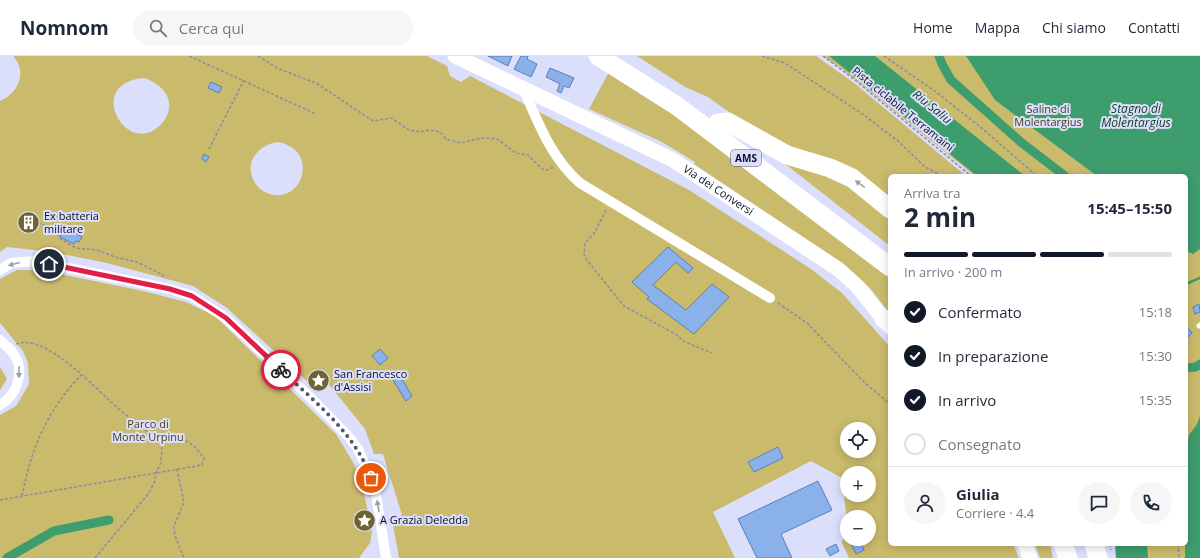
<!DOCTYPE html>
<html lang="it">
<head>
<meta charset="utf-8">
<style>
  body { margin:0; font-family:"Open Sans",sans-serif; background:#f6f6f7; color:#1f2937; height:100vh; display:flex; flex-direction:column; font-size:15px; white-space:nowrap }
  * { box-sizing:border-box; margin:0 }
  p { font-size:13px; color:#747a83 }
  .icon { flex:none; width:22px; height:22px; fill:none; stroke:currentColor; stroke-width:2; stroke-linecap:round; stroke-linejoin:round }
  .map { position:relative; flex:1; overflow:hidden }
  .panel { position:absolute; left:888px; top:118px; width:300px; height:372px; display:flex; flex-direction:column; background:#fff; border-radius:6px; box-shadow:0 2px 10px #0003 }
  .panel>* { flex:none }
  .buttons { position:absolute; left:840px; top:366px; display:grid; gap:8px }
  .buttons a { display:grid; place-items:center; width:36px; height:36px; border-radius:50%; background:#fff; box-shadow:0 2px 10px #0003; font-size:20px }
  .pin { position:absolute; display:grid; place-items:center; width:34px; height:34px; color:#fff; margin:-17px; border:2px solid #fff; border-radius:50%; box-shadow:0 1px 4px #0007 }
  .courier { position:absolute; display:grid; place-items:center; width:40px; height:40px; margin:-20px; border:3px solid #e11d48; border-radius:50%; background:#fff; color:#222; box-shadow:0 1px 5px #0007 }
  .summary em { font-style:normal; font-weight:700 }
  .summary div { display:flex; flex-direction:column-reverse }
  .summary { display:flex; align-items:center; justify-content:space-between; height:68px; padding:0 16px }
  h1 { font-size:26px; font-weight:700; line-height:30px }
  .bar { display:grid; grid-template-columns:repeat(4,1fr); gap:6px 4px; align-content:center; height:48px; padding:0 16px }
  .bar i { height:5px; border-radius:3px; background:#e0e1e3 }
  .bar .current { background:#111827 }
  .bar p { grid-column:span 4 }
  .line { display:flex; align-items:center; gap:10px; padding:0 16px; border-top:1px solid #e0e1e3 }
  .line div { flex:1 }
  .round { display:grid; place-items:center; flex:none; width:42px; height:42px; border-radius:21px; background:#f6f6f7 }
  ol { padding:0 16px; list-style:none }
  li { display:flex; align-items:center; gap:12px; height:44px }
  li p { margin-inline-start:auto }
  li .icon { padding:4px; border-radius:50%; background:#111827; color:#fff; stroke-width:4 }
  li:last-child { color:#747a83 }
  li i { width:22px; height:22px; border:2px solid #e0e1e3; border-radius:50% }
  header { display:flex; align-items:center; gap:24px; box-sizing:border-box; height:56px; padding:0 20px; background:#fff; border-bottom:1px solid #e0e1e3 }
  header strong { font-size:19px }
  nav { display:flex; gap:22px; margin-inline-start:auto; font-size:14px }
  .search { width:280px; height:36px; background:#f6f6f7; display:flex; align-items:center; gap:10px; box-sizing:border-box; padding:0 14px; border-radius:22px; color:#747a83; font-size:15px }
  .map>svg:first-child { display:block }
  .green { fill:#caba6b; fill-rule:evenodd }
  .water { fill:#3e9d6d }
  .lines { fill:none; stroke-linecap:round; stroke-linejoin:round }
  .stream { stroke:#3e9d6d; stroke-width:2.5 }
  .canal { stroke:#3e9d6d; stroke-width:9 }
  .building { fill:#8bb1eb; stroke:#5b7fb6 }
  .path { stroke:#898ca6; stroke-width:1.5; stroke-dasharray:3 2; stroke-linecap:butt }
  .lane { stroke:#fff; stroke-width:5 }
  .street { stroke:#fff; stroke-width:10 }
  .secondary { stroke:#fff; stroke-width:15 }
  .highway { stroke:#fff; stroke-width:19 }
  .oneway { fill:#9e9fa8 }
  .done { stroke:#555771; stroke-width:4; stroke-dasharray:0 7.2 }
  .route { stroke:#e11d48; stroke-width:5 }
  .labels { text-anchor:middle; stroke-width:4; stroke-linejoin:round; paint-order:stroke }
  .shield { fill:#dbdffb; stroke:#4b4d66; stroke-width:1 }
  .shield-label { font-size:10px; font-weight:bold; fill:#0d0e26 }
  .street-label { font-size:11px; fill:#0d0e26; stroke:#dbdffb }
  .park-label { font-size:11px; fill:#463e16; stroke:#dbdffb }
  .poi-label { font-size:11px; fill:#0d0e26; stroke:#dbdffb; text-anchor:start }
  .water-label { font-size:12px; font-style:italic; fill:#103924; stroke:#dbdffb }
</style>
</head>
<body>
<header>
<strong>Nomnom</strong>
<div class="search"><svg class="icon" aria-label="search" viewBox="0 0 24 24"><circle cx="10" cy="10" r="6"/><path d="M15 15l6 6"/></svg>Cerca qui</div>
<nav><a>Home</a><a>Mappa</a><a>Chi siamo</a><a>Contatti</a></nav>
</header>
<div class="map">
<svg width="1200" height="502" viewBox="0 0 1200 502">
  <rect width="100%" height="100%" fill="#dbdffb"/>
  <!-- green -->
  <g class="green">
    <path d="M13,0H427L447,10L450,20L461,26L470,20L689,134L811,213L842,237L890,291V488H1013L1019,502H849L842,487L847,466L842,422L811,405L713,456L735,502H399L392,463L402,459L383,398H374L365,373L318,315L307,325L227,252L193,230L107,207L52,196L7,191L0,196V45C18,38 28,16 13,0ZM144,22C164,28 178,47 163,66C129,107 82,27 144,22ZM278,86C320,94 303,148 270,138C264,136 259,133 255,127C243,108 257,89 278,86ZM847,373H869V395H847ZM847,417H869V439H847ZM847,461H869V483H847Z"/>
    <path d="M637,0H816L854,27L966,120H890V147L822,104L758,77L708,41L685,31Z"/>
    <path d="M823,0H1200V502H1125V488H1186V120H975L841,12Z"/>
    <path d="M609,16L656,45L890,220V258L871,233L846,210L694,108L695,106L662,86L589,53Z"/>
    <path d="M775,100L827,116L876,148L890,163V190Z"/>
    <path d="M17,214H32L60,218L143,235L186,246L215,260L336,378L354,408L362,428L372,475L370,487L359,502H0V359L16,350L29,328L28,307L23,295L0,267V223Z"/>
    <path d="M0,311L7,323L0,334Z"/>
    <path d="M1035,488H1050L1053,502H1040Z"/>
  </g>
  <!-- water -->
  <g class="water">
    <path d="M829,0H875L1025,120H977Z"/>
    <path d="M966,0H1200V193L1193,198L1186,195V120H1097L995,44Z"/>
    <path d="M1200,360V502H1185L1186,395L1189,379L1197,368Z"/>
    <path d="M1115,488H1147L1148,502H1116Z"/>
  </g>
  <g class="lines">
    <!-- stream -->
    <path class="stream" d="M1186,228L1200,222"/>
    <!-- canal -->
    <g class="canal">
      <path d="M939,0L942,8L951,24L1022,87L1065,120"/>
      <path d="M1186,312L1196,311L1200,308"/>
      <path d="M7,502L54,475L109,464"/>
    </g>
  </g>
  <!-- building -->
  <g class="building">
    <path d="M488,0H512L508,10Z"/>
    <path d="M521,0H528L527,3L537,8L531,21L514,13Z"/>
    <path d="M550,12L574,22L569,32L564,30L561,37L557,35L560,28L546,21Z"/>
    <path d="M211,26L222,31L219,37L208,32Z"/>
    <path d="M204,98L209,101L206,106L202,103Z"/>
    <path d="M31,161H35L39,166L32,163L30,168H37L32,171L28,166Z"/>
    <path d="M66,171L82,181L79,186L76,185L74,188L60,181Z"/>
    <path d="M668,191L693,212L688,217L676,206L653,229L686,254L712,228L729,241L694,278L647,243L649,241L632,226Z"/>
    <path d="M1199,248L1200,256L1195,258L1193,251Z"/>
    <path d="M1187,271L1192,277L1188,281L1186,279Z"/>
    <path d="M380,293L388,302L380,309L372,300Z"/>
    <path d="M400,320L412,340L406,345L393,324Z"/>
    <path d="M778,391L783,402L754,416L748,406Z"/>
    <path d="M818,425L832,454L781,478L792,502H757L738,463Z"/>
    <path d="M860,484L864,494L856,498L851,488Z"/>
    <path d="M836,488L839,495L830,500L826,493Z"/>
  </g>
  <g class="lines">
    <!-- path -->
    <g class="path">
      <path d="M189,0L316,58"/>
      <path d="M258,0L277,12L316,27L373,65L391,62L409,74L420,76L430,74L440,76L446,83L460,87L482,82L497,83L516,97L528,99L542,113L548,114L553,111"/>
      <path d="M762,0L785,7L864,59L898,85L925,111L942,120"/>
      <path d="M823,0L850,20L971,120"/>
      <path d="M884,0L936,36L978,69L1037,120"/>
      <path d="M209,93L244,24"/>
      <path d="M606,154L595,176L585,187L584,200L594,213L624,250L677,279L685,286L712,297"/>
      <path d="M38,167L58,174L59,182L76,192L97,194L115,201L137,206L163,219L162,222"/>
      <path d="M778,247L807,267L865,327L890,348"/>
      <path d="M177,413L184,446L174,470L175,480L184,502"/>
      <path d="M22,440C31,392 47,355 81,319"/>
      <path d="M0,444L202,409L204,402C190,384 184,380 162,387C148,376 133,365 119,353C97,335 46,276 16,288"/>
      <path d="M1110,488L1111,494"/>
      <path d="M1178,488L1179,502"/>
      <path d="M95,502L149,437L155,425L156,417L161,406L162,387"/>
    </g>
    <!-- lane -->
    <path class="lane" d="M1199,270L1200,269"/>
    <!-- street -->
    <g class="street">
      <path d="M523,32C538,66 551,102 580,127L770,242"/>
      <path d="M0,214L11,207L34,205L170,233L192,240L226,262L314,345L348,380L358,393L375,432L386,502"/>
      <path d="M0,284C5,289 12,294 15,300C25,317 16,340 0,349"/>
    </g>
    <!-- secondary -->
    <g class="secondary">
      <path id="s1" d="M455,0L673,104L838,213L857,230L890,271"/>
      <path d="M1025,488L1030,502"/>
    </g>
    <!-- highway -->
    <g class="highway">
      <path d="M598,0L677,50L890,211"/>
      <path d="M718,67L728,66L787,99L830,112L852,122L890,153"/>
      <path d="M884,263L890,265"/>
      <path d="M1063,488L1068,502"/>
      <path d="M1094,488L1098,502"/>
    </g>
  </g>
  <!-- one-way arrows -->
  <defs><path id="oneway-solid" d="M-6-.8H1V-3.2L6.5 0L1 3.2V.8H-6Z"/></defs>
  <g class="oneway">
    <use href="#oneway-solid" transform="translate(860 128) rotate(-144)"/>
    <use href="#oneway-solid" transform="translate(14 208) rotate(165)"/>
    <use href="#oneway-solid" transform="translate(19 316) rotate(91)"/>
    <use href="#oneway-solid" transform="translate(378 450) rotate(-100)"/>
  </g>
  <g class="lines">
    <!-- done -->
    <path class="done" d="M281,314C315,346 355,377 371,422"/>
    <!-- route -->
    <path class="route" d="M49,208L170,233L192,240L226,262L281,314"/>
  </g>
  <!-- icons -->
  <defs>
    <symbol id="building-disc" viewBox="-11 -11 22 22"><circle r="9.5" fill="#6f6431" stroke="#dbdffb"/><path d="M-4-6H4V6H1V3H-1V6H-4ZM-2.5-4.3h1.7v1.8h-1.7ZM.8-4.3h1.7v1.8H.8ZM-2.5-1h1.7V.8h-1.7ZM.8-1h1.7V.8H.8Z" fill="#fff"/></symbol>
    <symbol id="sight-disc" viewBox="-11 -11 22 22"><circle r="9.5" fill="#6f6431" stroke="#dbdffb"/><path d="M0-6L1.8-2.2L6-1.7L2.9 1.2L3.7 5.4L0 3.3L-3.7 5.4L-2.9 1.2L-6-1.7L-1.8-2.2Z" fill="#fff"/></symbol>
  </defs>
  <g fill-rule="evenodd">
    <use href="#building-disc" x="16" y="154" width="25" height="25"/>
    <use href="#sight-disc" x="306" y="312" width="25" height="25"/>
    <use href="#sight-disc" x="352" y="452" width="25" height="25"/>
  </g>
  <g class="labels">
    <!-- shield labels -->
    <rect class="shield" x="731" y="94" width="30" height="16" rx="3"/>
    <g class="shield-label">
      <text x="746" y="106">AMS</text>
    </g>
    <!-- street labels -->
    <g class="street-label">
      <text transform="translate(903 53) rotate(39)" y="4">Pista ciclabile Terramaini</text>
      <text dy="4" stroke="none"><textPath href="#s1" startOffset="296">Via dei Conversi</textPath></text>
    </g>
    <!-- park labels -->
    <g class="park-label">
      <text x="1048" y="57">Saline di<tspan x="1048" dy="13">Molentargius</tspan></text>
      <text x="148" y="372">Parco di<tspan x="148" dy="13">Monte Urpinu</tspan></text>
    </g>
    <!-- poi labels -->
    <g class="poi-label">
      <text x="44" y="164">Ex batteria<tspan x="44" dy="13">militare</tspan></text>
      <text x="334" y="322">San Francesco<tspan x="334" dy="13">d'Assisi</tspan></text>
      <text x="380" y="468">A Grazia Deledda</text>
    </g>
    <!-- water labels -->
    <g class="water-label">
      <text transform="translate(932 51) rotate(39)" y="4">Riu Saliu</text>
      <text x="1136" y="57">Stagno di<tspan x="1136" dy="14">Molentargius</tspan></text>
    </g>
  </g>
</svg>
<div class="buttons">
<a><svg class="icon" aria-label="locate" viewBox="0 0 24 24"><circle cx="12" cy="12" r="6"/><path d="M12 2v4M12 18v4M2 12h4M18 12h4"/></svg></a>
<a>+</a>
<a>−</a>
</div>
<div class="pin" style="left:371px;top:422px;background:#ea580c"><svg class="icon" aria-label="bag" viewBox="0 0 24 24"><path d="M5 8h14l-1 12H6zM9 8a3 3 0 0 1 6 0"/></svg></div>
<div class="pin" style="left:49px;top:208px;background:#1f2937"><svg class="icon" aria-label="home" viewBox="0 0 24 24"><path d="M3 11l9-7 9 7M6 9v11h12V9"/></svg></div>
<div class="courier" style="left:281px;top:314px"><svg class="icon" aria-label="bike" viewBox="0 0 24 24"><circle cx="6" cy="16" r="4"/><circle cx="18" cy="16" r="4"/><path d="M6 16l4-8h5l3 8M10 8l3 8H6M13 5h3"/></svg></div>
<section class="panel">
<div class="summary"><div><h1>2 min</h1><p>Arriva tra</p></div><em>15:45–15:50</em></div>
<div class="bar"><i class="current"></i><i class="current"></i><i class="current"></i><i></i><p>In arrivo · 200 m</p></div>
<ol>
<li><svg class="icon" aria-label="check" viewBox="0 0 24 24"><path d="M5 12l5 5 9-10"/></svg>Confermato<p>15:18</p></li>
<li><svg class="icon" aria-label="check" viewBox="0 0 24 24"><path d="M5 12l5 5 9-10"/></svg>In preparazione<p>15:30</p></li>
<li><svg class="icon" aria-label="check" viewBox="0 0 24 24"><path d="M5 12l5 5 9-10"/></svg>In arrivo<p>15:35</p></li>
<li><i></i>Consegnato</li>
</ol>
<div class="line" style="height:72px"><a class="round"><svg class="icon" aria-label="person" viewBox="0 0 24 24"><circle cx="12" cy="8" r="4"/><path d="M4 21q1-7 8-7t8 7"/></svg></a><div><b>Giulia</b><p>Corriere · 4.4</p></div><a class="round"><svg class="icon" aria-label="chat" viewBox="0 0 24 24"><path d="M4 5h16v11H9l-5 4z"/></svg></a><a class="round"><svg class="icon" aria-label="phone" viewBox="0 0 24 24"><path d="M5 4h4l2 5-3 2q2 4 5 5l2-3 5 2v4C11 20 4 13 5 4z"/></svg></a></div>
</section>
</div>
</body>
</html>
